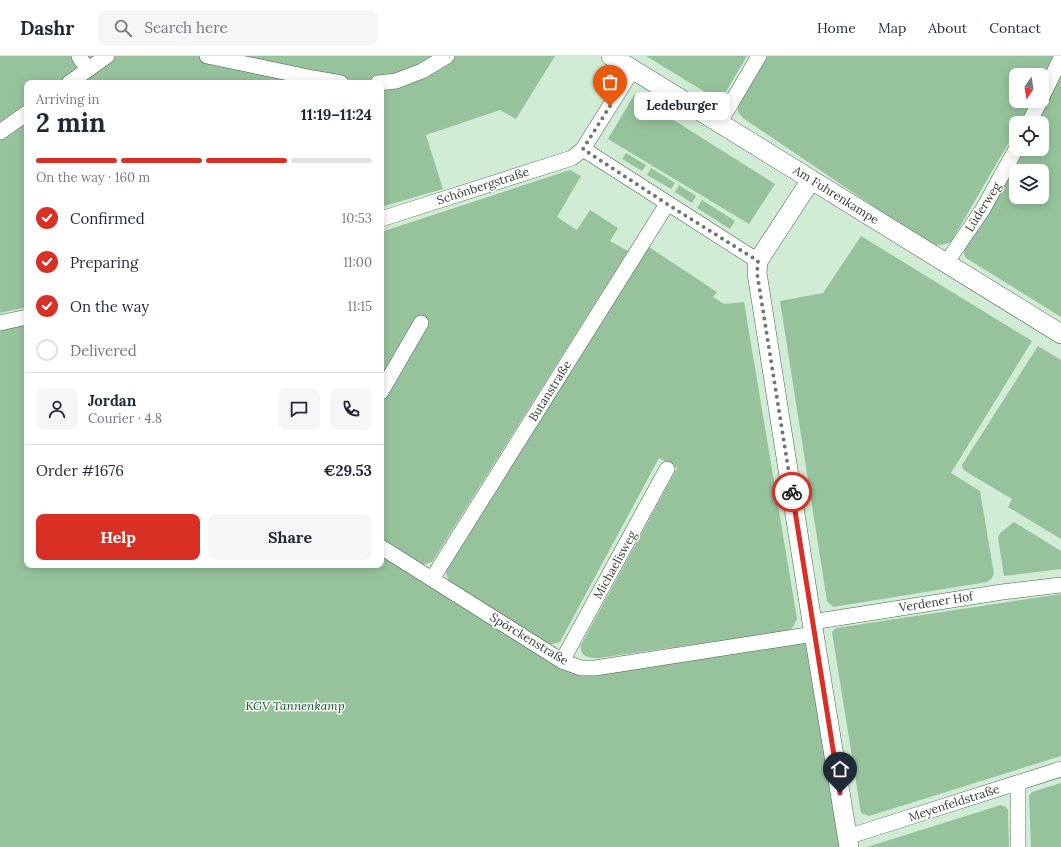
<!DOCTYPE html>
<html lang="en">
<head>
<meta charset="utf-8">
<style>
  body { margin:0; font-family:Lora,serif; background:#f6f6f7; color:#1f2937; height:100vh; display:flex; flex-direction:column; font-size:15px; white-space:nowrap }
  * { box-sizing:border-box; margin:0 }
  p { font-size:13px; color:#747a83 }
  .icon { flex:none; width:22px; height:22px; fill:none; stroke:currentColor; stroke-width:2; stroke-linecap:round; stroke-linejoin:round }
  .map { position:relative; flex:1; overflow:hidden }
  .drawer { position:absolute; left:24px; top:24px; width:360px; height:488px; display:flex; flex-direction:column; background:#fff; border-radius:8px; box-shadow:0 2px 10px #0003 }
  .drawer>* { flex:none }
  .needle { width:26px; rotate:192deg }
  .buttons { position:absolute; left:1009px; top:12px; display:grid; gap:8px }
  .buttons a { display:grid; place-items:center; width:40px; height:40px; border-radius:8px; background:#fff; box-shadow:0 2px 10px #0003; font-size:20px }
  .pin { position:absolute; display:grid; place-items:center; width:34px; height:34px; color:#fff; margin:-41px -17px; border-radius:50% 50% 50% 0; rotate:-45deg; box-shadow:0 0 4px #0007 }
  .pin .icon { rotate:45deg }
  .courier { position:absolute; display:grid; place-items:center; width:40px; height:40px; margin:-20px; border:3px solid #d93025; border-radius:50%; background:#fff; color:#222; box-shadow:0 1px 5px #0007 }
  .bubble { position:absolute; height:28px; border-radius:8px; background:#fff; box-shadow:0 2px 10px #0003; font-size:13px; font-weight:700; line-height:28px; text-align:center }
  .summary em { font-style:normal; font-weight:700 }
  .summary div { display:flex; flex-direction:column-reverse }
  .summary { display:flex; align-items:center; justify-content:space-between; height:68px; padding:0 12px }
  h1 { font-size:26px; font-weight:700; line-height:30px }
  .bar { display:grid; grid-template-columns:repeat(4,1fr); gap:6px 4px; align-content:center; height:48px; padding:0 12px }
  .bar i { height:5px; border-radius:3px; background:#e0e1e3 }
  .bar .active { background:#d93025 }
  .bar p { grid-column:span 4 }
  .line { display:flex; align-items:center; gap:10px; padding:0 12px; border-top:1px solid #e0e1e3 }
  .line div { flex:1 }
  .round { display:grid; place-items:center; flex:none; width:42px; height:42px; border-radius:8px; background:#f6f6f7 }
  ol { padding:0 12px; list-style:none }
  li { display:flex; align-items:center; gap:12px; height:44px }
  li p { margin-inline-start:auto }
  li .icon { padding:4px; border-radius:50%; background:#d93025; color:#fff; stroke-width:4 }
  li:last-child { color:#747a83 }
  li i { width:22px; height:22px; border:2px solid #e0e1e3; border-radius:50% }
  .primary-button { display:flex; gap:8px; margin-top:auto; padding:8px 12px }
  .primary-button a { flex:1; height:46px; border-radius:8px; background:#d93025; color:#fff; font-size:16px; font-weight:700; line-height:46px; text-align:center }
  .primary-button a+a { background:#f6f6f7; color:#1f2937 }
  header { display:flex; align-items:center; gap:24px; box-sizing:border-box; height:56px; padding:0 20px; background:#fff; border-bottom:1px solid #e0e1e3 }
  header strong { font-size:19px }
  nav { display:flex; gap:22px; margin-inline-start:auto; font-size:14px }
  .search { width:280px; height:36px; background:#f6f6f7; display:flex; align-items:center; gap:10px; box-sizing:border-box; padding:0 14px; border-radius:8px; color:#747a83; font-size:15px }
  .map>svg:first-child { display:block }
  .green { fill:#96c39c; fill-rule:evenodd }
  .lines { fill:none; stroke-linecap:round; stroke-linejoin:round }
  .minor-casing { stroke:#4a614d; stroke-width:16 }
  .tertiary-casing { stroke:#4a614d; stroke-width:20 }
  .minor { stroke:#fff; stroke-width:15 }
  .tertiary { stroke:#fff; stroke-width:19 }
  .done { stroke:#6a7b6c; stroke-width:4; stroke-dasharray:0 7.2 }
  .route { stroke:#d93025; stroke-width:5 }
  .labels { text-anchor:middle; stroke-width:3; stroke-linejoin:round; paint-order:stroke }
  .street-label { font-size:12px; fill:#333e34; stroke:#fff }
  .park-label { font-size:12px; font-style:italic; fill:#0e4f20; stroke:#fff }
</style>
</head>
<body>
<header>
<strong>Dashr</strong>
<div class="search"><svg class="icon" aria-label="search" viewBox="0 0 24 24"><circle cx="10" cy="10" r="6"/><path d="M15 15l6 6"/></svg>Search here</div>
<nav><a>Home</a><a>Map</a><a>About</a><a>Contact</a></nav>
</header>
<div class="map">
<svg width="1061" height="791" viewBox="0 0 1061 791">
  <rect width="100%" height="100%" fill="#d1ecd4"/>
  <!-- green -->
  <g class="green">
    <path d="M0,0H555L516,63L500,54L426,79L443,133L381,151V27H27V251L0,257Z"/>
    <path d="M646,0H747L724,39L719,41L710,39Z"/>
    <path d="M768,0H1053L1042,26V19H1016V45H1033L1020,67H1016V74L951,186C943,189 937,190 929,188L743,62L738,56V50Z"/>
    <path d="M1061,19V261L966,202L964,198V194L1022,93H1042V67H1036ZM1016,115H1042V141H1016Z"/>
    <path d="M634,39L775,128L749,168L608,83Z"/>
    <path d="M626,97L646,109L642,115L622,103Z"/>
    <path d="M651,112L675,127L671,133L647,119Z"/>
    <path d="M570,114L581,120L557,161L577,174L590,154L618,172L610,185L628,195L432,506L423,509L381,483V176Z"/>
    <path d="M679,129L696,140L692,147L675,136Z"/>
    <path d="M702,144L735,165L730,173L697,152Z"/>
    <path d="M861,180L1032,285L951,417L980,435L994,518L991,523L987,526L833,551L827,545L780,245L823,237Z"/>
    <path d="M649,191L717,236L713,241L724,248L744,246L797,563L793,571L788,575L599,602C590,602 579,601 581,589L677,412L659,402L560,586L549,589L449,526L447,520L446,515Z"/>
    <path d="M27,261V509H381V491L581,612L814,578L849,791H0V267Z"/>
    <path d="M1038,290L1061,304V483L1008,451L1012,443L965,415L963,413L962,409Z"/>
    <path d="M1014,466L1061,495V513L1004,520L998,482L1000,477Z"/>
    <path d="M1061,538V700L869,760L861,757L832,576L836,572Z"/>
    <path d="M1061,727V791H1031L1029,740L1032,736Z"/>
    <path d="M1001,749L1006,751L1008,754L1009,791H867Z"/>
  </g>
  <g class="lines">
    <defs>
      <g id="minor">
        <path d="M79,0L81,4L89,13"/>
        <path d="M207,0L313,22L341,27"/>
        <path d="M69,27L107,0"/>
        <path d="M378,27L396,25L422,15L447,0"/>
        <path d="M1042,41L1061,2"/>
        <path d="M720,66L759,0"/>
        <path d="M1029,67L1040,45"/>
        <path d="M0,76L27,57"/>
        <path d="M583,93L758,205"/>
        <path d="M381,163L572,102L583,93L633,13"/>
        <path d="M946,207L983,153L1016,93"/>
        <path d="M0,267L27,261"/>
        <path d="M381,336L421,267"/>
        <path d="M381,491L562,605L581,612H595L814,578"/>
        <path d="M432,523L667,148"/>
        <path d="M812,566L1002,536L1061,529"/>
        <path d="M562,605L667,413"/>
        <path d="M1018,727V791"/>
        <path d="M847,781L1061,713"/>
      </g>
      <g id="tertiary">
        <path d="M611,0L1061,278"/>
        <path d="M811,124L758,205L757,217L812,566L849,791"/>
      </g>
    </defs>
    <!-- minor casing -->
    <use href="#minor" class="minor-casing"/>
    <!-- tertiary casing -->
    <use href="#tertiary" class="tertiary-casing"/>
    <!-- minor -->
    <use href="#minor" class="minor"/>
    <!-- tertiary -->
    <use href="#tertiary" class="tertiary"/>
  </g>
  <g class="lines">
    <!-- done -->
    <path class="done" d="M610,50L583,93L667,148L758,205L757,217L792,436"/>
    <!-- route -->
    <path class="route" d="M792,436L840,737"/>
  </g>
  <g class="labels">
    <!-- street labels -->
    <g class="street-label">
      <text transform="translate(483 130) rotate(-18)" y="4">Schönbergstraße</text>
      <text transform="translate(836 139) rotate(32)" y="4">Am Fuhrenkampe</text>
      <text transform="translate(983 151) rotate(-58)" y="4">Lüderweg</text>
      <text transform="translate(550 335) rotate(-58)" y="4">Butanstraße</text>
      <text transform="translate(615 509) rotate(-61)" y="4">Michaelisweg</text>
      <text transform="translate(936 546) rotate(-9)" y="4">Verdener Hof</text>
      <text transform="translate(529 583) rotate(31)" y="4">Spörckenstraße</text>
      <text transform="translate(954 747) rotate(-18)" y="4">Meyenfeldstraße</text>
    </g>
    <!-- park labels -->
    <g class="park-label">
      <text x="295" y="654">KGV Tannenkamp</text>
    </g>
  </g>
</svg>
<div class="buttons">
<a><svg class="needle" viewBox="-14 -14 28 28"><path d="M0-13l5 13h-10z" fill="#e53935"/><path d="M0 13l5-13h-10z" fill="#747a83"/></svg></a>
<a><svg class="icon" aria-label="locate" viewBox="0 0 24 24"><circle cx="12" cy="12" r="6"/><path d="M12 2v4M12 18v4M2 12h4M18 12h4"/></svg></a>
<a><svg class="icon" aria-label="layers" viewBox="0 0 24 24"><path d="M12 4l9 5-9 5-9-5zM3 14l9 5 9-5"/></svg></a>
</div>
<div class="pin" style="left:610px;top:50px;background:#ea580c"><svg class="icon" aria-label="bag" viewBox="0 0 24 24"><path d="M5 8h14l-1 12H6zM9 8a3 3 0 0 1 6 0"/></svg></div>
<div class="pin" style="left:840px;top:737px;background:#1f2937"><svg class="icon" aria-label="home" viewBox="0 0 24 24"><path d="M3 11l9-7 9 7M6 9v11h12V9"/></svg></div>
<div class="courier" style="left:792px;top:436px"><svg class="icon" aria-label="bike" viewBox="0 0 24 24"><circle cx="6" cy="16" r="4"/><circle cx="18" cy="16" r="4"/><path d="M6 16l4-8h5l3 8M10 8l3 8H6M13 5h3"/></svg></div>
<div class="bubble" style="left:634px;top:36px;width:96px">Ledeburger</div>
<section class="drawer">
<div class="summary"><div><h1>2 min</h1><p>Arriving in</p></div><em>11:19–11:24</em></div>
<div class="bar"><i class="active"></i><i class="active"></i><i class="active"></i><i></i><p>On the way · 160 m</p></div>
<ol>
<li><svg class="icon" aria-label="check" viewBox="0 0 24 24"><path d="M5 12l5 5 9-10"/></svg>Confirmed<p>10:53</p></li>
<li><svg class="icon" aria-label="check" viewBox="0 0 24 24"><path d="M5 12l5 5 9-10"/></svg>Preparing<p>11:00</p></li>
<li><svg class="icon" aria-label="check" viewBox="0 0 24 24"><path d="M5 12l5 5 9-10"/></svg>On the way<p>11:15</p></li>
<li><i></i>Delivered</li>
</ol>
<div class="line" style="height:72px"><a class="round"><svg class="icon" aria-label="person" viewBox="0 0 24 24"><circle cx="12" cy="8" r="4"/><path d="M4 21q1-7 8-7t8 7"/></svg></a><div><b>Jordan</b><p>Courier · 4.8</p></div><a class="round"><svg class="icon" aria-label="chat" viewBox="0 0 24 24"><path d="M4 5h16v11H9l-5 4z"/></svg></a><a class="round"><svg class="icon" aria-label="phone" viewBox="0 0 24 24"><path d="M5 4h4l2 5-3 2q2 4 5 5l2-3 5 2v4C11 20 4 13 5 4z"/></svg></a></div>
<div class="line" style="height:52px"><div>Order #1676</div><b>€29.53</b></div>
<div class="primary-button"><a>Help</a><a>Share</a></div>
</section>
</div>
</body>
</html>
